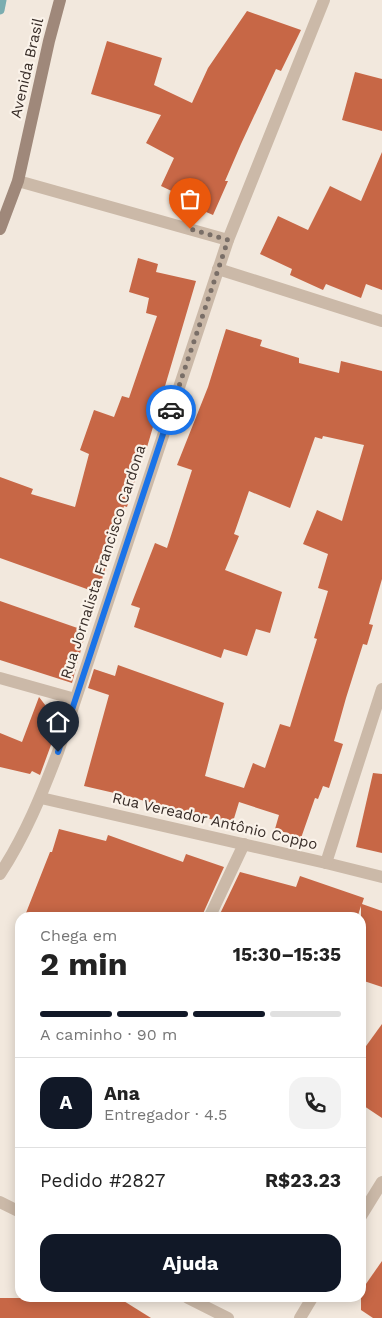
<!DOCTYPE html>
<html lang="pt">
<head>
<meta charset="utf-8">
<style>
  body { margin:0; font-family:"Work Sans",sans-serif; background:#f2f2f2; color:#222; height:100vh; display:flex; flex-direction:column; font-size:19px; white-space:nowrap }
  * { box-sizing:border-box; margin:0 }
  p { font-size:16px; color:#767676 }
  .icon { flex:none; width:28px; height:28px; fill:none; stroke:currentColor; stroke-width:2; stroke-linecap:round; stroke-linejoin:round }
  .map { position:relative; flex:1; overflow:hidden }
  .sheet { position:absolute; left:15px; top:912px; width:351px; height:390px; display:flex; flex-direction:column; background:#fff; border-radius:15px; box-shadow:0 2px 12px #0003 }
  .sheet>* { flex:none }
  .pin { position:absolute; display:grid; place-items:center; width:42px; height:42px; color:#fff; margin:-51px -21px; border-radius:50% 50% 50% 0; rotate:-45deg; box-shadow:0 0 5px #0007 }
  .pin .icon { rotate:45deg }
  .courier { position:absolute; display:grid; place-items:center; width:50px; height:50px; margin:-25px; border:4px solid #1a73e8; border-radius:50%; background:#fff; color:#222; box-shadow:0 1px 6px #0007 }
  .head em { font-style:normal; font-weight:700 }
  .head div { display:flex; flex-direction:column-reverse }
  .head { display:flex; align-items:center; justify-content:space-between; height:85px; padding:0 25px }
  h1 { font-size:32px; font-weight:700; line-height:38px }
  .bar { display:grid; grid-template-columns:repeat(4,1fr); gap:8px 5px; align-content:center; height:60px; padding:0 25px }
  .bar i { height:6px; border-radius:4px; background:#e0e0e0 }
  .bar .selected { background:#111827 }
  .bar p { grid-column:span 4 }
  .line { display:flex; align-items:center; gap:12px; padding:0 25px; border-top:1px solid #e0e0e0 }
  .line div { flex:1 }
  .round { display:grid; place-items:center; flex:none; width:52px; height:52px; border-radius:15px; background:#f2f2f2 }
  .cta { display:flex; gap:10px; margin-top:auto; padding:10px 25px }
  .cta a { flex:1; height:58px; border-radius:15px; background:#111827; color:#fff; font-size:20px; font-weight:700; line-height:58px; text-align:center }
  .map>svg:first-child { display:block }
  .lines { fill:none; stroke-linecap:round; stroke-linejoin:round }
  .stream { stroke:#7badb0; stroke-width:9 }
  .building { fill:#c76746 }
  .minor { stroke:#cbb9a8; stroke-width:12 }
  .tertiary { stroke:#cbb9a8; stroke-width:12 }
  .secondary { stroke:#9f887a; stroke-width:12 }
  .done { stroke:#796e67; stroke-width:5; stroke-dasharray:0 9 }
  .route { stroke:#1a73e8; stroke-width:6 }
  .labels { text-anchor:middle; stroke-width:4.5; stroke-linejoin:round; paint-order:stroke }
  .street-label { font-size:15px; fill:#382d28; stroke:#faf2e9 }
</style>
</head>
<body>
<div class="map">
<svg width="382" height="1318" viewBox="0 0 382 1318">
  <rect width="100%" height="100%" fill="#f2e8dd"/>
  <g class="lines">
    <!-- stream -->
    <path class="stream" d="M0,10L2,0"/>
  </g>
  <!-- building -->
  <g class="building">
    <path d="M247,11L301,30L281,71L276,69L241,144L225,181H228L213,215L197,208L192,219L173,210L180,195L161,186L174,158L146,143L161,115L91,94L107,41L162,58L154,85L192,103L208,68Z"/>
    <path d="M355,72L382,79V131L342,120Z"/>
    <path d="M382,152V290L366,284L361,298L326,284L323,290L290,275L292,269L260,254L278,216L308,230L330,186L361,201Z"/>
    <path d="M138,258L158,264L156,272L196,281L145,454L143,453L127,507L124,506L98,593L0,558V477L33,489L31,494L75,507L89,454L80,450L94,410L114,417L122,396L129,398L157,316L146,313L149,298L129,292Z"/>
    <path d="M226,329L262,340L260,346L299,358V363L339,373L341,361L382,371V579L369,624L373,625L367,645L363,644L346,698L334,741L343,744L329,788L323,786L318,799L315,798L301,838L275,829L279,815L239,802L232,825L123,795L84,786L109,695L88,688L94,669L115,676L118,665L224,703L205,776L244,788L240,799L253,763L265,768L280,724L290,727L317,639L314,638L328,591L318,588L328,554L303,544L317,510L342,521L364,445L323,436L322,439L315,437L290,508L249,491L234,534L239,536L225,570L282,592L270,633L256,629L247,656L224,649L221,658L134,627L140,608L131,605L155,543L167,548L192,470L177,465L208,387Z"/>
    <path d="M0,601L86,631L72,683L0,660Z"/>
    <path d="M39,697L59,723L40,775L32,771L30,774L0,767V733L22,742Z"/>
    <path d="M373,773L382,774V853L356,847Z"/>
    <path d="M59,829L106,841L108,835L183,862L186,854L224,867L201,918H24L50,852H52Z"/>
    <path d="M240,872L296,887L300,876L364,898L362,904L382,911V987L361,980V906L357,918H218Z"/>
    <path d="M382,1024V1118L361,1104V1053Z"/>
    <path d="M382,1261V1318H373L361,1310V1291Z"/>
    <path d="M0,1298H119L151,1318H0Z"/>
  </g>
  <g class="lines">
    <!-- minor -->
    <g class="minor">
      <path d="M18,181L228,240"/>
      <path d="M218,269L382,321"/>
      <path d="M0,678L75,699"/>
      <path d="M41,798L326,863L382,877"/>
      <path d="M326,863L382,689"/>
      <path d="M0,874C25,836 42,794 58,752L228,240L324,0"/>
      <path d="M209,918L244,844"/>
      <path d="M0,1202L20,1212"/>
      <path d="M188,1298L228,1318"/>
    </g>
    <!-- tertiary -->
    <g class="tertiary">
      <path d="M361,1216L382,1182"/>
      <path d="M300,1318L312,1298"/>
    </g>
    <!-- secondary -->
    <path class="secondary" d="M0,229L18,181L49,41L60,0"/>
  </g>
  <g class="lines">
    <!-- done -->
    <path class="done" d="M171,410L228,240L190,229"/>
    <!-- route -->
    <path class="route" d="M58,752L171,410"/>
  </g>
  <g class="labels">
    <!-- street labels -->
    <g class="street-label">
      <text transform="translate(27 68) rotate(-77)" y="5">Avenida Brasil</text>
      <text transform="translate(103 562) rotate(-72)" y="5">Rua Jornalista Francisco Cardona</text>
      <text transform="translate(215 821) rotate(13)" y="5">Rua Vereador Antônio Coppo</text>
    </g>
  </g>
</svg>
<div class="pin" style="left:190px;top:229px;background:#ea580c"><svg class="icon" aria-label="bag" viewBox="0 0 24 24"><path d="M5 8h14l-1 12H6zM9 8a3 3 0 0 1 6 0"/></svg></div>
<div class="pin" style="left:58px;top:752px;background:#1f2937"><svg class="icon" aria-label="home" viewBox="0 0 24 24"><path d="M3 11l9-7 9 7M6 9v11h12V9"/></svg></div>
<div class="courier" style="left:171px;top:410px"><svg class="icon" aria-label="car" viewBox="0 0 24 24"><path d="M5 17H2v-5l4-1 3-4h7l3 4 3 1v5h-3M9 17h6M6 11h13"/><circle cx="7" cy="17" r="2"/><circle cx="17" cy="17" r="2"/></svg></div>
<section class="sheet">
<div class="head"><div><h1>2 min</h1><p>Chega em</p></div><em>15:30–15:35</em></div>
<div class="bar"><i class="selected"></i><i class="selected"></i><i class="selected"></i><i></i><p>A caminho · 90 m</p></div>
<div class="line" style="height:90px"><b class="round" style="background:#111827;color:#fff">A</b><div><b>Ana</b><p>Entregador · 4.5</p></div><a class="round"><svg class="icon" aria-label="phone" viewBox="0 0 24 24"><path d="M5 4h4l2 5-3 2q2 4 5 5l2-3 5 2v4C11 20 4 13 5 4z"/></svg></a></div>
<div class="line" style="height:65px"><div>Pedido #2827</div><b>R$23.23</b></div>
<div class="cta"><a>Ajuda</a></div>
</section>
</div>
</body>
</html>
